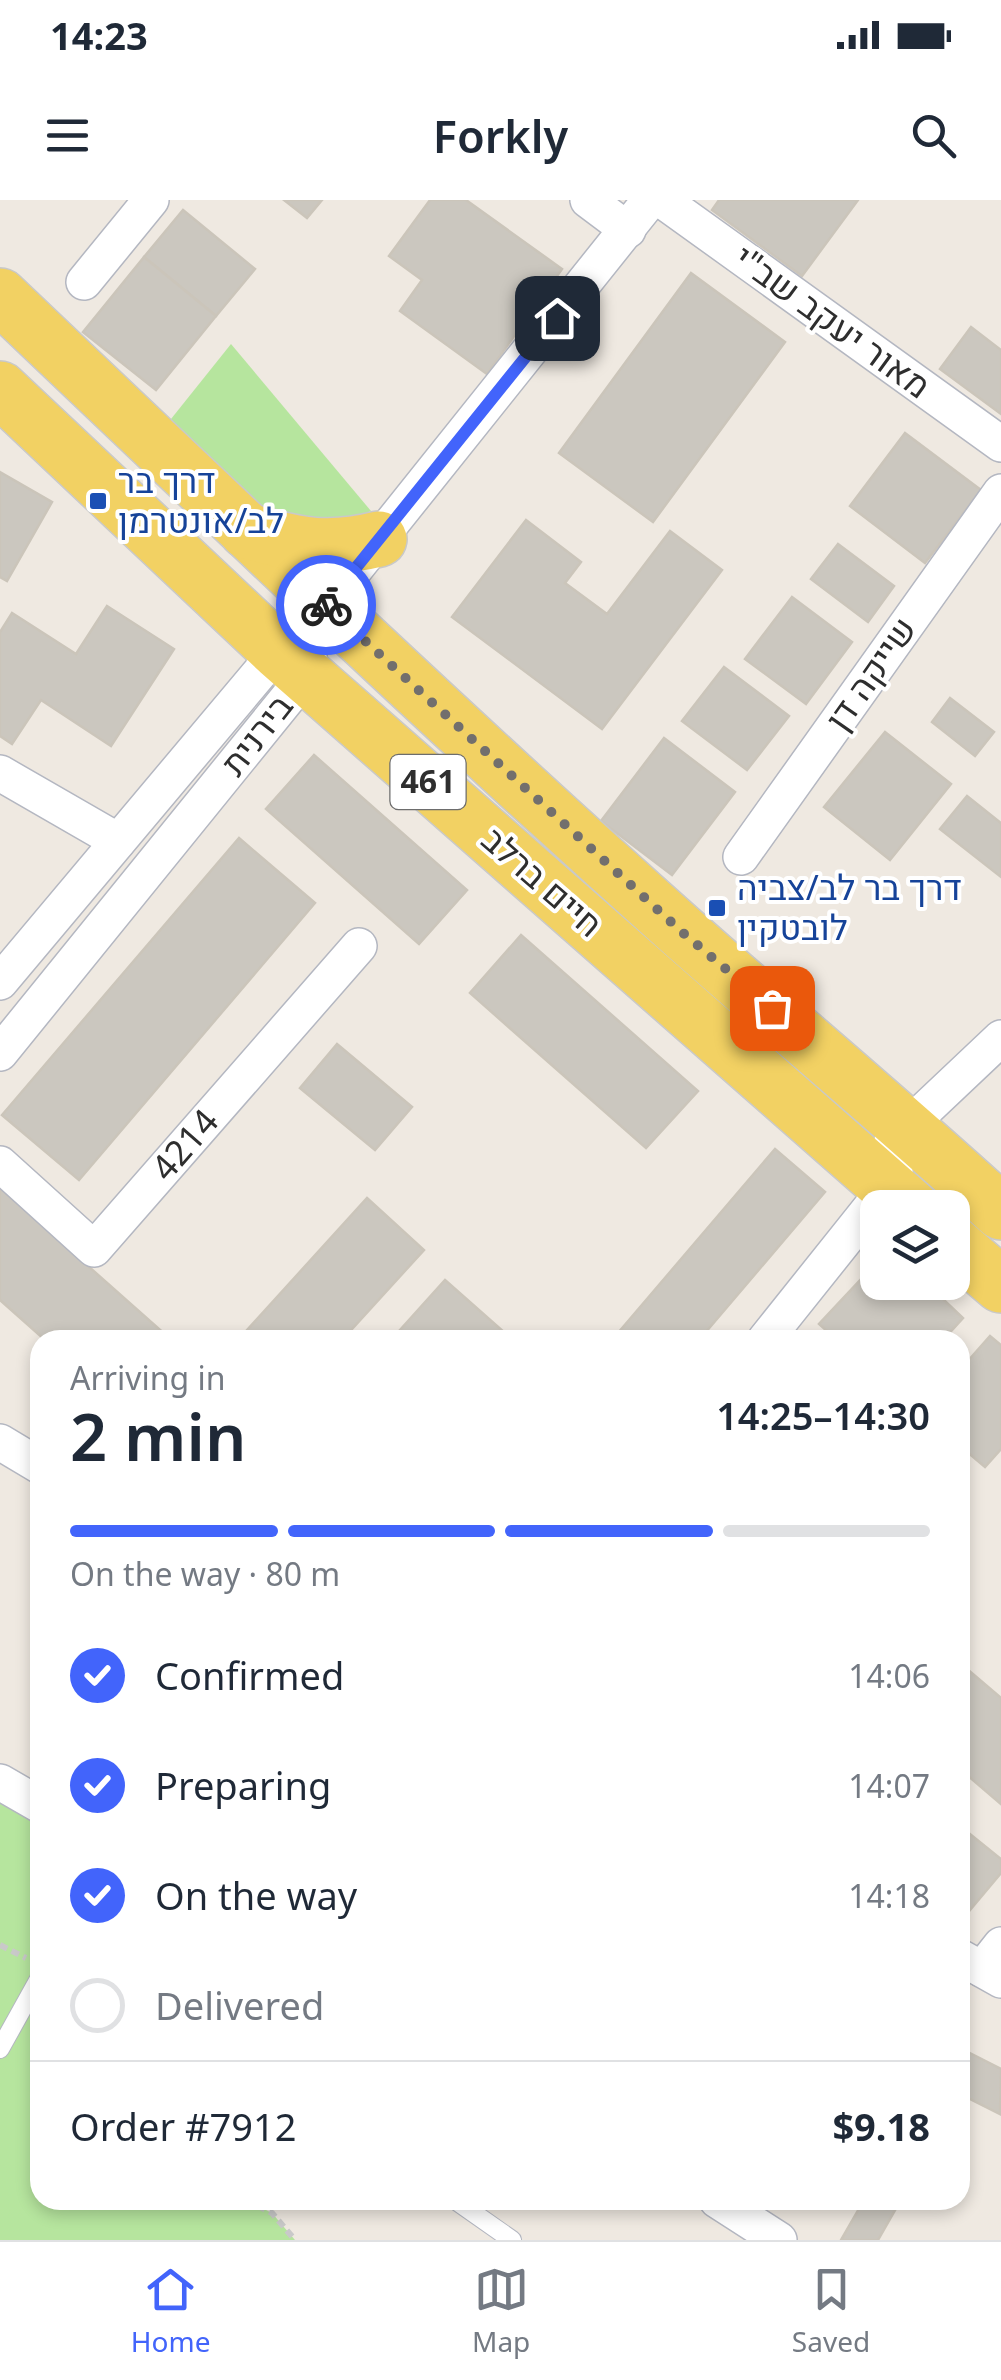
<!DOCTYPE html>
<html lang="en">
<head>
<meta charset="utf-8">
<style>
  body { margin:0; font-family:"Noto Sans",Heebo,sans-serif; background:#f2f2f3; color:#1f2937; height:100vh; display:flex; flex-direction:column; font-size:38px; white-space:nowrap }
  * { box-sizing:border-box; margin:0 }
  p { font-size:32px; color:#747a83 }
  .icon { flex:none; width:55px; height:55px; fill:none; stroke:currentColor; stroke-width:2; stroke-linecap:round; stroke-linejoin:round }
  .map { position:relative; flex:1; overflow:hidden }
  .drawer { position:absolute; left:30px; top:1130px; width:940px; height:880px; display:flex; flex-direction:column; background:#fff; border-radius:30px; box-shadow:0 5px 15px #0003 }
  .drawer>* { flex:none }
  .controls { position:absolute; left:860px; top:990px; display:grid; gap:20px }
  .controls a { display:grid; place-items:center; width:110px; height:110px; border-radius:20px; background:#fff; box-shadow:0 5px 15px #0003; font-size:50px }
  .pin { position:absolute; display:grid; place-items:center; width:85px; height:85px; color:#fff; margin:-42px; border-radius:20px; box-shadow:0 5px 15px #0006 }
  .courier { position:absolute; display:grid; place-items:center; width:100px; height:100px; margin:-50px; border:8px solid #4264fb; border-radius:50%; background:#fff; color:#222; box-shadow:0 2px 12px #0007 }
  .overview em { font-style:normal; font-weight:600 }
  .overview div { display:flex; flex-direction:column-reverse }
  .overview { display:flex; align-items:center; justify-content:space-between; height:170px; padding:0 40px }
  h1 { font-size:65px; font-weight:600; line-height:75px }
  .bar { display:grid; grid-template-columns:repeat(4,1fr); gap:15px 10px; align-content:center; height:120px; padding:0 40px }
  .bar i { height:12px; border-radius:8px; background:#e0e1e3 }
  .bar .current { background:#4264fb }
  .bar p { grid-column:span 4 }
  .line { display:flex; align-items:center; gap:25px; padding:0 40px; border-top:2px solid #e0e1e3 }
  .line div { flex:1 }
  ol { padding:0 40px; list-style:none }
  li { display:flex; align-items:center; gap:30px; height:110px }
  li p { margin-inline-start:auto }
  li .icon { padding:10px; border-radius:50%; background:#4264fb; color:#fff; stroke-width:4 }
  li:last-child { color:#747a83 }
  li i { width:55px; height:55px; border:5px solid #e0e1e3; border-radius:50% }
  .status { display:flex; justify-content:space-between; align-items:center; height:70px; padding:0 50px; background:#fff; direction:ltr }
  .status svg { height:28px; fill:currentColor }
  header { display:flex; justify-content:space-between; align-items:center; height:130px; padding:0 40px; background:#fff; font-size:45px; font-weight:600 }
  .menu { display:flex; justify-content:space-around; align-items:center; height:140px; border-top:2px solid #e0e1e3; background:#fff; font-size:28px; color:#747a83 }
  .menu a { display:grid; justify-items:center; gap:5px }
  .menu .current { color:#4264fb }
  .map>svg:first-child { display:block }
  .green { fill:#b6e59e }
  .building { fill:#cbc7bf; stroke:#cbc5ba; stroke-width:2.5 }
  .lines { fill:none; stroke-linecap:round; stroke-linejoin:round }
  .service-casing { stroke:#b4b7c1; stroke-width:20 }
  .minor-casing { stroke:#b4b7c1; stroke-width:38 }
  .primary-casing { stroke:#c9c9c9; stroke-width:58 }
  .path { stroke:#c9c9c9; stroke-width:6; stroke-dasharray:8 5; stroke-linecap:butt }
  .service { stroke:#fff; stroke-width:18 }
  .minor { stroke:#fff; stroke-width:35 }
  .primary { stroke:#f2d163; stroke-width:55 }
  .done { stroke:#726f6d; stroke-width:10; stroke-dasharray:0 18 }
  .route { stroke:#4264fb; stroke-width:12 }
  .transit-dot { fill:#1a4fb4; stroke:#fff; stroke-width:4 }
  .labels { text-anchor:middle; stroke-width:8; stroke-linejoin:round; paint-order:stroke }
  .shield { fill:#fff; stroke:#6d6d6d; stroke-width:2.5 }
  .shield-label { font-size:32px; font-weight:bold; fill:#2e2e2e }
  .street-label { font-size:35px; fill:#2e2e2e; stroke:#fff }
  .transit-label { font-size:35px; fill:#164399; stroke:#fff; text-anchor:start }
</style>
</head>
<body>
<div class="status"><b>14:23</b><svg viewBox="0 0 49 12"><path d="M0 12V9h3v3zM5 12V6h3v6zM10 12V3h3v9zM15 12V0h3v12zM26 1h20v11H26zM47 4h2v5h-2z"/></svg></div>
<header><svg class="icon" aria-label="menu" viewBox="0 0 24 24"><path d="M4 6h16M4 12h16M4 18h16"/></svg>Forkly<svg class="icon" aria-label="search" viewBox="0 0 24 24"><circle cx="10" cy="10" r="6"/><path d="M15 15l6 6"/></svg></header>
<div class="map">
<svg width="1001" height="2040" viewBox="0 0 1001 2040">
  <rect width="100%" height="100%" fill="#efe9e1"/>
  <!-- green -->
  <g class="green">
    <path d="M231,144L371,311L334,328L255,304L171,219Z"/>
    <path d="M0,1596L40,1619V2000H246L272,2013L295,2040H0Z"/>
  </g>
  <!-- building -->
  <g class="building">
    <path d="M284,0H322L307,18Z"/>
    <path d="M430,0H466L562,69L487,174L400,111L422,80L389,56Z"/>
    <path d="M719,0H858L802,76L712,10Z"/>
    <path d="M183,10L255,69L216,116L144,57Z"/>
    <path d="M144,57L216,116L156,190L83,132Z"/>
    <path d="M691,73L785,142L653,322L559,253Z"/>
    <path d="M971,127L1001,150V214L940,169Z"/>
    <path d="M905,233L981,290L925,363L850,306Z"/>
    <path d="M0,272L52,302L7,381L0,377Z"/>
    <path d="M526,320L581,362L565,383L607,414L670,331L722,370L602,529L452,417Z"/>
    <path d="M838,344L894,386L868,422L811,379Z"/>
    <path d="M792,397L852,442L806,504L745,459Z"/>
    <path d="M107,406L174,449L111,546L41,500L12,544L0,536V432L12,413L76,454Z"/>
    <path d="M724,467L789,516L747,570L682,521Z"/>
    <path d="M950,498L994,532L975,556L932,522Z"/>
    <path d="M885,532L951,584L890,660L824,607Z"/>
    <path d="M664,538L735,592L672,675L601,621Z"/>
    <path d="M314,555L467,690L419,744L266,609Z"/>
    <path d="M967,596L1001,623V677L940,629Z"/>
    <path d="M239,638L315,703L79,980L2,915Z"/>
    <path d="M521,735L698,891L646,948L470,793Z"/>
    <path d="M337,844L412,907L375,950L300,888Z"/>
    <path d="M775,949L825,992L699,1140H612Z"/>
    <path d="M0,988L167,1136L163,1140H45L0,1100Z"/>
    <path d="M367,998L424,1050L342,1140H238Z"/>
    <path d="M878,1061V1082H925L963,1118L943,1140H837L819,1124Z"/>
    <path d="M445,1080L513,1140H391Z"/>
    <path d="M990,1136L1001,1145V1249L985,1267L960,1246V1170Z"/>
    <path d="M960,1463L1001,1498V1604L960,1569Z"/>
    <path d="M960,1626L1001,1659V1673L970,1710L960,1702Z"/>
    <path d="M960,1848L1001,1869L1000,1914L960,1894Z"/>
    <path d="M864,2000H889L898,2005L878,2040H841Z"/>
  </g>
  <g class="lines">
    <defs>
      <g id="service">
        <path d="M0,1849L40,1777"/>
        <path d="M455,2000L512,2040"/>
      </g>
      <g id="minor">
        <path d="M588,0L628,30"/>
        <path d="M662,0L1001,244"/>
        <path d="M84,82L151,0"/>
        <path d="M0,573L118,641"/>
        <path d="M741,657L1001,292"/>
        <path d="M0,782L278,451L347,379L650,0"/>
        <path d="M0,853L291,494L304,473L309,457"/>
        <path d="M892,941L1001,838"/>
        <path d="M0,964L94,1049L359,746"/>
        <path d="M765,1140L888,986L895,971"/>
        <path d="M0,1242L40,1266"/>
        <path d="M0,1582L40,1605"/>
        <path d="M960,1757L1001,1780"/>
        <path d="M982,1769L1001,1745"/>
        <path d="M717,2000L779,2040"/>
      </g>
      <g id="primary">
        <path d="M0,96C225,310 450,525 682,732C788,826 896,916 1001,1012"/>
        <path d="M0,189L278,451L912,1008"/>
        <path d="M247,331C297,345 327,352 379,339"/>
        <path d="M952,1043L1001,1085"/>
      </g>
    </defs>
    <!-- service casing -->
    <use href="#service" class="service-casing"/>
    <!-- minor casing -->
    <use href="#minor" class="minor-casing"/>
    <!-- primary casing -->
    <use href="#primary" class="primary-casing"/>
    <!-- path -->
    <g class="path">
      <path d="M0,1745L26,1758"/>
      <path d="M144,2000L145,2007L161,2000"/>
      <path d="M246,2000L272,2013L295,2040"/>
    </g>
    <!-- service -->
    <use href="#service" class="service"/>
    <!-- minor -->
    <use href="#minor" class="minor"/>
    <!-- primary -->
    <use href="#primary" class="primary"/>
  </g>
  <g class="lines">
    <!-- done -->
    <path class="done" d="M326,405L682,732L772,808"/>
    <!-- route -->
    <path class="route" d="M326,405L557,118"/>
  </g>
  <!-- markers -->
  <g class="transit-dot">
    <rect x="88" y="291" width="20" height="20" rx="5"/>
    <rect x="707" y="698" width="20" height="20" rx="5"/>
  </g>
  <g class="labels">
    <!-- shield labels -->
    <rect class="shield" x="390.5" y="555" width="75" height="54" rx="8"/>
    <g class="shield-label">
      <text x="428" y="593">461</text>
    </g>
    <!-- street labels -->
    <g class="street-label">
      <text transform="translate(832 122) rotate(36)" y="12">מאור יעקב שב"י</text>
      <text transform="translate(871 474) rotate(-55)" y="12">שייקה דן</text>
      <text transform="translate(257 535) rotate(-52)" y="12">בירנית</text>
      <text transform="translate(542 682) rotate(41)" y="12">חיים ברלב</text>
      <text transform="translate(185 945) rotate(-49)" y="12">4214</text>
    </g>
    <!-- transit labels -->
    <g class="transit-label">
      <text x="118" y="293">דרך בר<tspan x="118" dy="40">לב/אונטרמן</tspan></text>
      <text x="737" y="700">דרך בר לב/צביה<tspan x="737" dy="40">לובטקין</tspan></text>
    </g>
  </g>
</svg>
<div class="controls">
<a><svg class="icon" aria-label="layers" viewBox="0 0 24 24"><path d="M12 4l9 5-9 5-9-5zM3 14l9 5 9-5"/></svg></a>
</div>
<div class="pin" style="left:772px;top:808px;background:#ea580c"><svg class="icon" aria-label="bag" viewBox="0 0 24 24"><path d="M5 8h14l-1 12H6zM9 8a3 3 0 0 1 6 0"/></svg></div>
<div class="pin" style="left:557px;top:118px;background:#1f2937"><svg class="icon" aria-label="home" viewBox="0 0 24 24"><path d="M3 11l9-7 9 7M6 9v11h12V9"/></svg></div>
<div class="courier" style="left:326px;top:405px"><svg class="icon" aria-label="bike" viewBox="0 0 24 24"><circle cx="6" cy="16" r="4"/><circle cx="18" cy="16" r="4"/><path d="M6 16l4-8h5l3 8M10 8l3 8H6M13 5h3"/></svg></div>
<section class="drawer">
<div class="overview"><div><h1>2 min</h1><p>Arriving in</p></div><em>14:25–14:30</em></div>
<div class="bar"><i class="current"></i><i class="current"></i><i class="current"></i><i></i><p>On the way · 80 m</p></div>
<ol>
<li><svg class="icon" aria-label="check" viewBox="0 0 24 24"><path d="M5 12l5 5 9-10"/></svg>Confirmed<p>14:06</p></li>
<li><svg class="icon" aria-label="check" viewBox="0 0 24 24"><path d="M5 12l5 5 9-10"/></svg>Preparing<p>14:07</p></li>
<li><svg class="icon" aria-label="check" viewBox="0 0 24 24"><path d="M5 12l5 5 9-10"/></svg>On the way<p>14:18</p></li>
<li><i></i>Delivered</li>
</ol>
<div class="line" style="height:130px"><div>Order #7912</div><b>$9.18</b></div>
</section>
</div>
<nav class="menu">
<a class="current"><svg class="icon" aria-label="home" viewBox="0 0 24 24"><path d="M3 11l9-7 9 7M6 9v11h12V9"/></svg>Home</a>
<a><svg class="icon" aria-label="map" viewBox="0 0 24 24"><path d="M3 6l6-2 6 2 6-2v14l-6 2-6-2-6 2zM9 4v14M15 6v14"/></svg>Map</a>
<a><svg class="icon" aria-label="saved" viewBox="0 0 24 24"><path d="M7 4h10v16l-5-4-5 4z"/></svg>Saved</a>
</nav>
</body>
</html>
